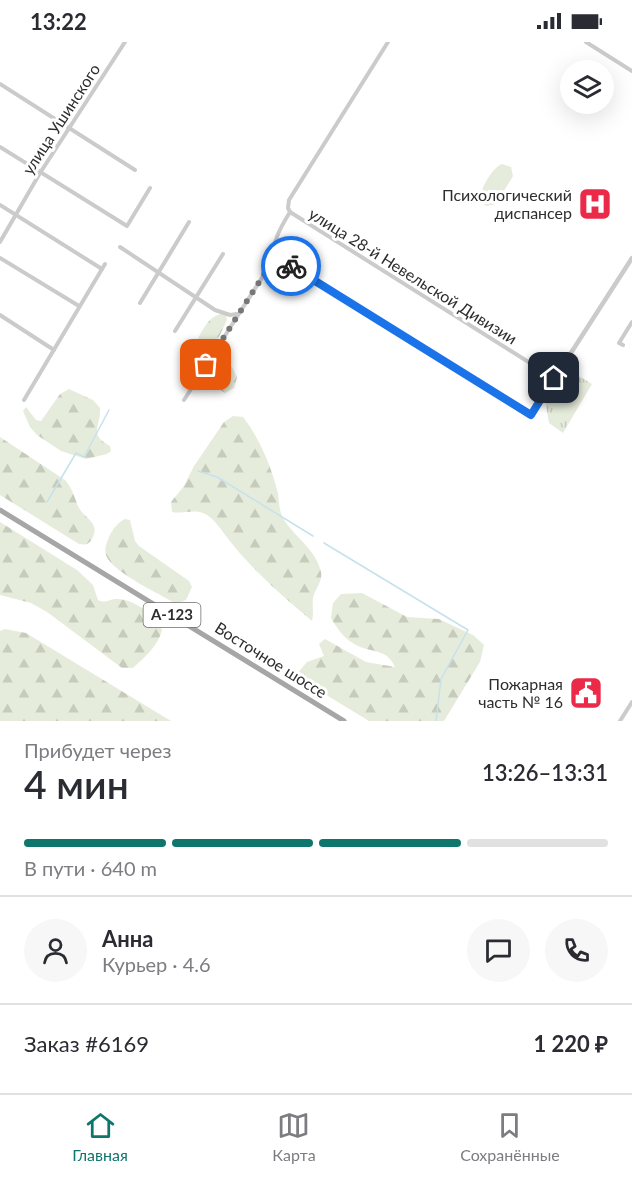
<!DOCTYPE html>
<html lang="ru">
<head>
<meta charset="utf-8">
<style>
  body { margin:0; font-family:Lato,sans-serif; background:#f7f7f7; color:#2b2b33; height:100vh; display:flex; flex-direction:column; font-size:22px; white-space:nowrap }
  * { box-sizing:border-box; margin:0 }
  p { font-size:20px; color:#7c7c81 }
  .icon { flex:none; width:33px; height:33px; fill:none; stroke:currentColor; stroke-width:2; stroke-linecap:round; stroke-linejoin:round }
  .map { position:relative; height:679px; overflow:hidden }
  .side { display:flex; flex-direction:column; background:#fff; flex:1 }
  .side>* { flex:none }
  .fabs { position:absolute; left:560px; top:18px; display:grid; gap:12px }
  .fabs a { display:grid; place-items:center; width:54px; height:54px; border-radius:50%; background:#fff; box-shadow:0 6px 24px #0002; font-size:30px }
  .pin { position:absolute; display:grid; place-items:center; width:51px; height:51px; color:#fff; margin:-26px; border-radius:12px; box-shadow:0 3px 9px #0006 }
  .courier { position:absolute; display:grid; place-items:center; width:60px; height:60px; margin:-30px; border:4px solid #1a73e8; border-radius:50%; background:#fff; color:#222; box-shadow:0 2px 8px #0007 }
  .summary em { font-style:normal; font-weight:600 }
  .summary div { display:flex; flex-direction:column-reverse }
  .summary { display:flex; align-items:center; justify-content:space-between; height:102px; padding:0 24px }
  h1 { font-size:39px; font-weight:600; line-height:45px }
  .bar { display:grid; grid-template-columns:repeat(4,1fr); gap:9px 6px; align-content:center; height:72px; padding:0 24px }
  .bar i { height:8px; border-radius:4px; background:#e1e1e2 }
  .bar .current { background:#0f766e }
  .bar p { grid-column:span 4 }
  .line { display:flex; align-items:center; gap:15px; padding:0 24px; border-top:2px solid #e1e1e2 }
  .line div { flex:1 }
  .round { display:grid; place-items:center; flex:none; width:63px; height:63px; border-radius:32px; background:#f7f7f7 }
  .status { display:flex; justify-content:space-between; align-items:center; height:42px; padding:0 30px; background:#fff; direction:ltr }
  .status svg { height:16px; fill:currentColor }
  .tab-bar { display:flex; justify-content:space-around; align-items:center; height:84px; border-top:2px solid #e1e1e2; background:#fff; font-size:16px; color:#7c7c81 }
  .tab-bar a { display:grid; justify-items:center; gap:3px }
  .tab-bar .current { color:#0f766e }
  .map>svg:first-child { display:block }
  .grass { fill:#e6ecdb }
  .forest { fill:url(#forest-firs) }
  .park { fill:url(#park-tufts) }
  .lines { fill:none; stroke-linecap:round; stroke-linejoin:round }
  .stream { stroke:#c6e1ed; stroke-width:1.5 }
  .minor { stroke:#cbcbcb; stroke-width:4 }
  .tertiary { stroke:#cbcbcb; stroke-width:4.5 }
  .primary { stroke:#a6a6a6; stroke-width:5 }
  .done { stroke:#777; stroke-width:6; stroke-dasharray:0 10.8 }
  .route { stroke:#1a73e8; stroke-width:8 }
  .labels { text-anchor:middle; stroke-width:6; stroke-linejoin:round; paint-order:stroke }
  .shield { fill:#fff; stroke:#6d6d6d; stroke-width:1.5 }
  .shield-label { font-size:15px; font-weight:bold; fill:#2e2e2e }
  .street-label { font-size:16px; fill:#2e2e2e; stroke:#fff }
  .poi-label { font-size:16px; fill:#2e2e2e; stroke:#fff; text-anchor:end }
</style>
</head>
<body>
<div class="status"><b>13:22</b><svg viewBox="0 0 49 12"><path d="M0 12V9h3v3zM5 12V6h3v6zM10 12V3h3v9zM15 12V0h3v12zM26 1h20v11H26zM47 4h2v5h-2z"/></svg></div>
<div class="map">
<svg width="632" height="679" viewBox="0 0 632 679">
  <defs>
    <pattern id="forest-firs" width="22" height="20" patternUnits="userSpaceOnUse" patternTransform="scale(1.5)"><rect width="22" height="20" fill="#e6ecdb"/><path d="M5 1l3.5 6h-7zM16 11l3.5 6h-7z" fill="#c6cbbc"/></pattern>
    <pattern id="park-tufts" width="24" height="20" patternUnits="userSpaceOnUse" patternTransform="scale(1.5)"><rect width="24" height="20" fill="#e6ecdb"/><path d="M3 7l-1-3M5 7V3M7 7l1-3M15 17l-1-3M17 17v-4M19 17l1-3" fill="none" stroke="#c6cbbc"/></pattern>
  </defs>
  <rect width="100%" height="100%" fill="#fff"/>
  <!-- grass -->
  <path class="grass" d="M502,122L511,125L513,134L496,162L486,164L481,159C478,149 492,126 502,122Z"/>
  <!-- forest -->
  <g class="forest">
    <path d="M221,272L226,273L227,278C221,290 215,309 201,311L197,308L195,303C201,291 207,275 221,272Z"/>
    <path d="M223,322L232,325L237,335L234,346L225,351L216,345L210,336L213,326Z"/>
    <path d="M69,347L93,358L100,366C101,385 88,392 110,404L111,409L107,412L86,417L61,409L37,393L30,385L23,369L26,365L36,378L41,379L60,352Z"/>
    <path d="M233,374L243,375C260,397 271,424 278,451C279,458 279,467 282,474C292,494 316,506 321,530C323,539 315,547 313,556C312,564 314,571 312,579C280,552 251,527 226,494C220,486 213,475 203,471C193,467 182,472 172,470L171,460L184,444L194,424L224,380Z"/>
    <path d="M0,395L65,438C72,446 74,454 78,464C84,477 101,480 92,497C88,503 86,503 79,502L0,453Z"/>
    <path d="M125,477L130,478L135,499L139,504L189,539L192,545L186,558L176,562C160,552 117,532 108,517C103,510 106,502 109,495C113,487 117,481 125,477Z"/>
    <path d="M0,480L77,528L93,543L98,558C106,562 109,557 116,557C132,556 156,573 162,588C158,604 145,615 133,626H122L47,570L31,561L0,553Z"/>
    <path d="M362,551L407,575L439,577L473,593L484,603L480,620L444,679H369L295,634L307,620L324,614L319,602L325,597L366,620L395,625C387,607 374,611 358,604C345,598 338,588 331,576L333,561L341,552Z"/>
    <path d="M5,587L26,591L171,679H0V589Z"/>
  </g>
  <!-- park -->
  <path class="park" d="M566,326L592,342L563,391L549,381L545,358Z"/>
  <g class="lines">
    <!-- stream -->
    <g class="stream">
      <path d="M198,429L217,435L313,494"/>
      <path d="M47,460L76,411L84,415L109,368"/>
      <path d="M324,501L468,588L441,637L436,679"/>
    </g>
    <!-- minor -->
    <g class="minor">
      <path d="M586,0L632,29"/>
      <path d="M0,42L135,128"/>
      <path d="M0,105L127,184L150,146"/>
      <path d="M0,163L102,227"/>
      <path d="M290,170L554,336"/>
      <path d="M290,170L288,166L289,158L388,0"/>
      <path d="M0,200L40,131L125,0"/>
      <path d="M120,205L215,268L230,273L237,272"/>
      <path d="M0,216L79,264"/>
      <path d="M272,220L286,222L531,373"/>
      <path d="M140,261L189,180"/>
      <path d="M0,273L54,308"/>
      <path d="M175,289L223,212"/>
      <path d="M623,303L619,301L632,280"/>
      <path d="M24,358L105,222"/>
      <path d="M184,358L272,220C272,201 280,186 290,170"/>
      <path d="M620,679L632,660"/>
    </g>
    <!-- tertiary -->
    <path class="tertiary" d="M531,373L632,216"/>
    <!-- primary -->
    <path class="primary" d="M0,468L344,679"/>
  </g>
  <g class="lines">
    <!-- done -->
    <path class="done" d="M206,323L272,220L286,222L291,224"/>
    <!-- route -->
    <path class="route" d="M291,224L531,373L554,336"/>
  </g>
  <!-- icons -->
  <defs>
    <symbol id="hospital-square" viewBox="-11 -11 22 22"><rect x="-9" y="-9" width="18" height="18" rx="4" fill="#eb2a4a" stroke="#fff"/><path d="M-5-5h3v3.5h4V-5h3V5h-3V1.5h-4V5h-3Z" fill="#fff"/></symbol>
    <symbol id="civic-square" viewBox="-11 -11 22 22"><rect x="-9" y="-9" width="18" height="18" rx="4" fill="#eb2a4a" stroke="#fff"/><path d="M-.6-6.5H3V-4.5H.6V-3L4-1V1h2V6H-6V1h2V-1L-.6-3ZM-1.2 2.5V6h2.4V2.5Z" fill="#fff"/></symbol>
  </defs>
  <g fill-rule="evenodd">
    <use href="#hospital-square" x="576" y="143" width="38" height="38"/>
    <use href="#civic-square" x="567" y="632" width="38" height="38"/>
  </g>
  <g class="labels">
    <!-- shield labels -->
    <rect class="shield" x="143.5" y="561" width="57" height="24" rx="4.5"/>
    <g class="shield-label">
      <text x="172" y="578">А-123</text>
    </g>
    <!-- street labels -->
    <g class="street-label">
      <text transform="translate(61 77) rotate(-57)" y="6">улица Ушинского</text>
      <text transform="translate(413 234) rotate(32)" y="6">улица 28-й Невельской Дивизии</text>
      <text transform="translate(271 618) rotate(32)" y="6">Восточное шоссе</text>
    </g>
    <!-- poi labels -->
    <g class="poi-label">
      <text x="572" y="159">Психологический<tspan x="572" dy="18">диспансер</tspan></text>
      <text x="563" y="648">Пожарная<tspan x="563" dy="18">часть № 16</tspan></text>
    </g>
  </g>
</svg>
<div class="fabs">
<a><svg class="icon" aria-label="layers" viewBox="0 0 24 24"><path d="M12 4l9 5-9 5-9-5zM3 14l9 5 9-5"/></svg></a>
</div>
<div class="pin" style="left:206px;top:323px;background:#ea580c"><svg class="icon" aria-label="bag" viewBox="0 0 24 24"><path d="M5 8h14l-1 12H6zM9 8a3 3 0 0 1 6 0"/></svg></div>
<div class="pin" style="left:554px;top:336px;background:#1f2937"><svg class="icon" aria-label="home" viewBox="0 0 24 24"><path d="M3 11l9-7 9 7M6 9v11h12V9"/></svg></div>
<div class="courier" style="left:291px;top:224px"><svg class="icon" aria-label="bike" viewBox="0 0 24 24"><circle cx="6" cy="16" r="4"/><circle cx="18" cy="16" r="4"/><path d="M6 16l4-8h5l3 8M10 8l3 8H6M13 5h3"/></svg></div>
</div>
<section class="side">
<div class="summary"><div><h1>4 мин</h1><p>Прибудет через</p></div><em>13:26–13:31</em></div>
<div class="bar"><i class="current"></i><i class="current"></i><i class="current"></i><i></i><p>В пути · 640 m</p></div>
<div class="line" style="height:108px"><a class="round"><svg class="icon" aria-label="person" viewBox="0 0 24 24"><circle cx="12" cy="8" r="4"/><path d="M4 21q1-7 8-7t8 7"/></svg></a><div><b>Анна</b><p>Курьер · 4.6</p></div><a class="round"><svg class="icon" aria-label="chat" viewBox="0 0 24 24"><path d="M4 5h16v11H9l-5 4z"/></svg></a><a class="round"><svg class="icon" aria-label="phone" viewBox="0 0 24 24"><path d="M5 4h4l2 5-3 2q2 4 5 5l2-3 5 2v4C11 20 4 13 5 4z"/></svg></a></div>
<div class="line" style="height:78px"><div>Заказ #6169</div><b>1 220 ₽</b></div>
</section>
<nav class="tab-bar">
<a class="current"><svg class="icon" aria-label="home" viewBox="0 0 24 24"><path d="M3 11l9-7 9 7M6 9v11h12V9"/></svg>Главная</a>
<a><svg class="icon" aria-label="map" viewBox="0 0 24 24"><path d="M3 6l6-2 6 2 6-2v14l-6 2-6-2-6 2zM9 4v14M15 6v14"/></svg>Карта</a>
<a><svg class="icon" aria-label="saved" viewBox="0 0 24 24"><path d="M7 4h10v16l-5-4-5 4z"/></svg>Сохранённые</a>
</nav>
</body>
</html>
